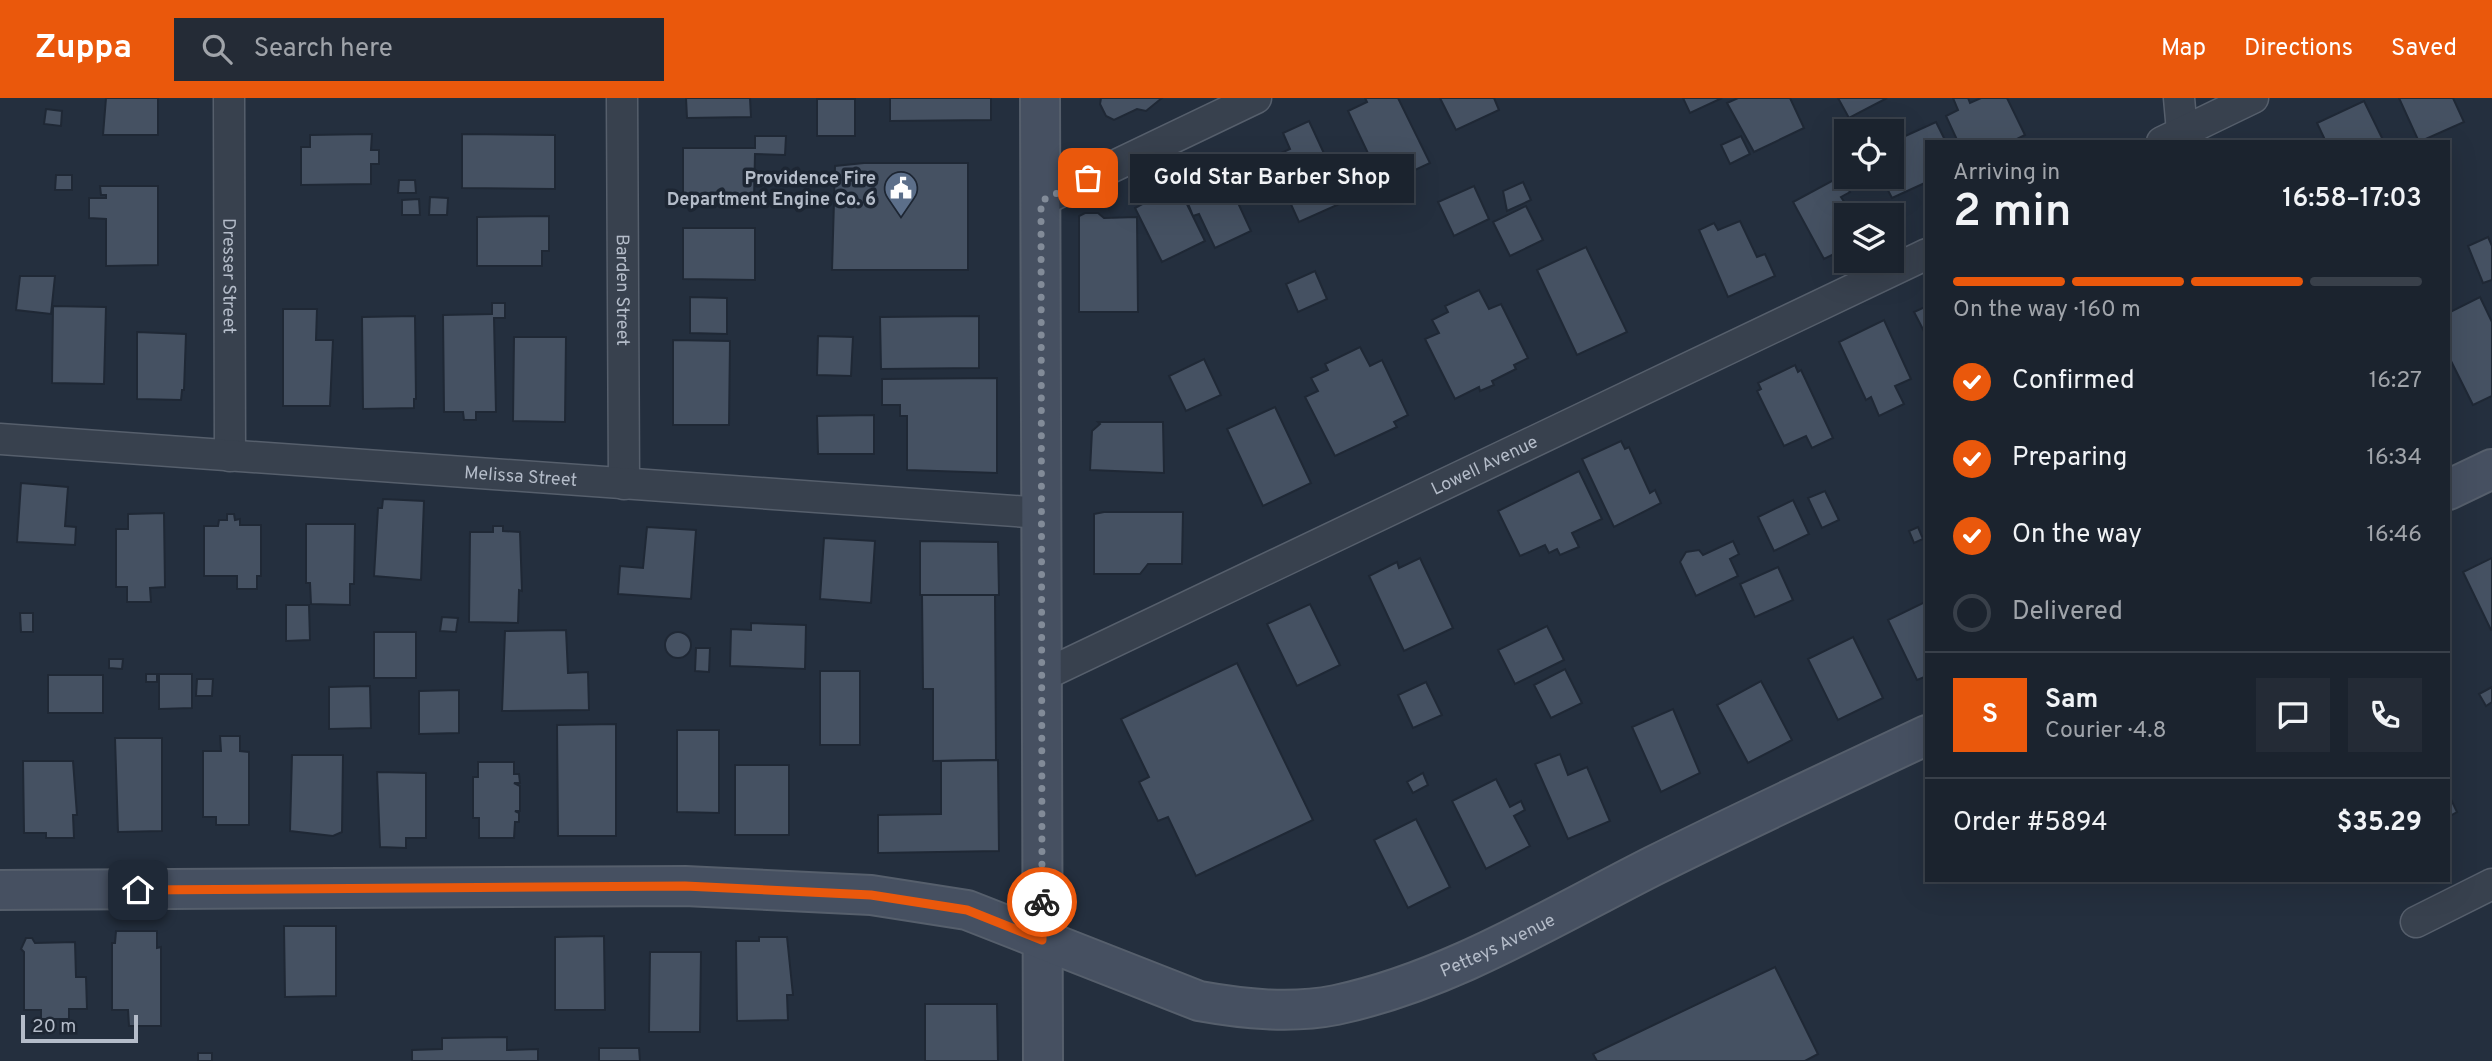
<!DOCTYPE html>
<html lang="en">
<head>
<meta charset="utf-8">
<style>
  body { margin:0; font-family:Overpass,sans-serif; background:#242b36; color:#f1f3f6; height:100vh; display:flex; flex-direction:column; font-size:26px; white-space:nowrap }
  * { box-sizing:border-box; margin:0 }
  p { font-size:23px; color:#a0a4aa }
  .icon { flex:none; width:38px; height:38px; fill:none; stroke:currentColor; stroke-width:2; stroke-linecap:round; stroke-linejoin:round }
  .map { position:relative; flex:1; overflow:hidden }
  .sheet { position:absolute; left:1925px; top:42px; width:525px; height:742px; display:flex; flex-direction:column; background:#1b232e; border-radius:0px; box-shadow:0 7px 28px #0002,0 0 0 2px #39404a }
  .sheet>* { flex:none }
  .fabs { position:absolute; left:1834px; top:21px; display:grid; gap:14px }
  .fabs a { display:grid; place-items:center; width:70px; height:70px; border-radius:0px; background:#1b232e; box-shadow:0 7px 28px #0002,0 0 0 2px #39404a; font-size:35px }
  .scale { position:absolute; left:21px; bottom:18px; width:117px; box-sizing:border-box; padding-left:7px; border:4px solid #b4bcc9; border-top:0; font-size:19px; line-height:24px; white-space:nowrap; color:#b4bcc9; -webkit-text-stroke:5px #1d2633; paint-order:stroke }
  .pin { position:absolute; display:grid; place-items:center; width:60px; height:60px; color:#fff; margin:-30px; border-radius:14px; box-shadow:0 4px 10px #0006 }
  .courier { position:absolute; display:grid; place-items:center; width:70px; height:70px; margin:-35px; border:5px solid #ea580c; border-radius:50%; background:#fff; color:#222; box-shadow:0 2px 9px #0007 }
  .bubble { position:absolute; height:49px; border-radius:0px; background:#1b232e; box-shadow:0 7px 28px #0002,0 0 0 2px #39404a; font-size:23px; font-weight:600; line-height:49px; text-align:center }
  .headline em { font-style:normal; font-weight:600 }
  .headline div { display:flex; flex-direction:column-reverse }
  .headline { display:flex; align-items:center; justify-content:space-between; height:119px; padding:0 28px }
  h1 { font-size:46px; font-weight:600; line-height:52px }
  .bar { display:grid; grid-template-columns:repeat(4,1fr); gap:10px 7px; align-content:center; height:84px; padding:0 28px }
  .bar i { height:9px; border-radius:5px; background:#39404a }
  .bar .current { background:#ea580c }
  .bar p { grid-column:span 4 }
  .line { display:flex; align-items:center; gap:18px; padding:0 28px; border-top:2px solid #39404a }
  .line div { flex:1 }
  .round { display:grid; place-items:center; flex:none; width:74px; height:74px; border-radius:0px; background:#242b36 }
  ol { padding:0 28px; list-style:none }
  li { display:flex; align-items:center; gap:21px; height:77px }
  li p { margin-inline-start:auto }
  li .icon { padding:7px; border-radius:50%; background:#ea580c; color:#fff; stroke-width:4 }
  li:last-child { color:#a0a4aa }
  li i { width:38px; height:38px; border:4px solid #39404a; border-radius:50% }
  header { display:flex; align-items:center; gap:42px; box-sizing:border-box; height:98px; padding:0 35px; background:#ea580c; color:#fff }
  header strong { font-size:33px }
  nav { display:flex; gap:38px; margin-inline-start:auto; font-size:24px }
  .search { width:490px; height:63px; background:#242b36; display:flex; align-items:center; gap:18px; box-sizing:border-box; padding:0 24px; border-radius:0px; color:#a0a4aa; font-size:26px }
  .map>svg:first-child { display:block }
  .building { fill:#455162; stroke:#1f2835; stroke-width:2 }
  .lines { fill:none; stroke-linecap:round; stroke-linejoin:round }
  .street-casing { stroke:#565f6c; stroke-width:33 }
  .secondary-casing { stroke:#565f6c; stroke-width:42 }
  .street { stroke:#38414e; stroke-width:30 }
  .secondary { stroke:#465061; stroke-width:38 }
  .done { stroke:#828b98; stroke-width:7; stroke-dasharray:0 12.6 }
  .route { stroke:#ea580c; stroke-width:9 }
  .labels { text-anchor:middle; stroke-width:7; stroke-linejoin:round; paint-order:stroke }
  .poi-label { font-size:18px; font-weight:bold; fill:#b4bcc9; stroke:#1d2633; text-anchor:end }
  .street-label { font-size:18px; fill:#b4bcc9; stroke:#1d2633 }
</style>
</head>
<body>
<header>
<strong>Zuppa</strong>
<div class="search"><svg class="icon" aria-label="search" viewBox="0 0 24 24"><circle cx="10" cy="10" r="6"/><path d="M15 15l6 6"/></svg>Search here</div>
<nav><a>Map</a><a>Directions</a><a>Saved</a></nav>
</header>
<div class="map">
<svg width="2492" height="963" viewBox="0 0 2492 963">
  <rect width="100%" height="100%" fill="#242f3e"/>
  <!-- building -->
  <g class="building">
    <path d="M106,0H158V37H103Z"/>
    <path d="M686,0H750L751,19L687,20Z"/>
    <path d="M890,0H991V22L890,23Z"/>
    <path d="M1101,0H1162L1146,13L1137,11L1114,22L1106,18L1100,6Z"/>
    <path d="M1365,0H1398L1430,65L1383,87L1348,13L1367,4Z"/>
    <path d="M1440,0H1494L1499,12L1456,32Z"/>
    <path d="M1683,0H1722L1690,15Z"/>
    <path d="M1738,0H1790L1804,30L1754,54L1727,5Z"/>
    <path d="M1838,0H1887L1849,20Z"/>
    <path d="M1953,0H1968L1970,5L1981,0H2007L2025,37L2011,44H1958L1946,18L1958,12Z"/>
    <path d="M2399,0H2453L2464,24L2419,44Z"/>
    <rect x="817" y="1" width="38" height="37"/>
    <path d="M2364,3L2384,44H2326L2317,25Z"/>
    <path d="M46,11L62,13L61,28L44,26Z"/>
    <path d="M1309,23L1346,103L1299,124L1270,60L1290,51L1283,35Z"/>
    <path d="M1936,24L1946,44H1927V84L1892,100L1881,79H1892V44Z"/>
    <path d="M372,36L371,52H379V66H371V86L301,87V49H310V37Z"/>
    <path d="M462,36L555,37V91L462,90Z"/>
    <path d="M755,38H786L785,57L755,56L754,102H683V50H755Z"/>
    <path d="M1741,38L1750,56L1730,66L1721,47Z"/>
    <path d="M864,65H968V172H832L835,68Z"/>
    <path d="M1214,66L1216,70L1221,68L1251,133L1215,150L1199,116L1193,118L1183,93L1189,90L1184,78Z"/>
    <path d="M56,77H72V92H55Z"/>
    <path d="M1841,78L1850,94L1841,99L1853,117H1846V150L1824,161L1793,104Z"/>
    <path d="M399,82H415L416,95H398Z"/>
    <path d="M1523,84L1531,102L1507,113L1503,93Z"/>
    <path d="M100,88H158V167L106,168V121L89,120V100H106V97H101Z"/>
    <path d="M1178,88L1205,143L1162,164L1135,110L1148,103L1155,93L1165,89Z"/>
    <path d="M1474,88L1489,121L1454,138L1438,104Z"/>
    <path d="M430,99L448,100L447,117H429Z"/>
    <path d="M419,101L420,117H402V102Z"/>
    <path d="M1526,108L1543,142L1510,158L1493,124Z"/>
    <path d="M1085,115H1098L1104,120L1137,119L1138,214H1079V118Z"/>
    <path d="M549,118V153H542V168H477V119Z"/>
    <path d="M1740,123L1757,159L1765,156L1775,178L1728,199L1699,132L1714,125L1718,132Z"/>
    <path d="M683,130H755V182L683,181Z"/>
    <path d="M2488,139L2492,148V182L2483,185L2468,148Z"/>
    <path d="M1586,149L1627,234L1577,257L1537,172Z"/>
    <path d="M1315,173L1327,201L1298,214L1286,186Z"/>
    <path d="M20,178H55L51,216L16,212Z"/>
    <path d="M1479,192L1489,211L1501,206L1528,260L1514,267L1516,271L1492,283L1494,287L1480,293L1479,289L1455,301L1425,241L1439,235L1432,222L1448,214L1445,208Z"/>
    <path d="M690,199L727,200V236L690,235Z"/>
    <path d="M2480,199L2492,224V298L2473,307L2448,257V215Z"/>
    <path d="M492,205H505V220H494L496,314H476V322H464L463,314H444L443,217L492,216Z"/>
    <path d="M53,208L106,209L104,286L52,285Z"/>
    <path d="M1927,208V239L1914,214Z"/>
    <path d="M283,211H317L316,242H333L330,308H283Z"/>
    <path d="M415,218L416,301H414V310L363,311L362,219Z"/>
    <path d="M979,218V270L881,271L880,219Z"/>
    <path d="M1884,222L1911,281L1895,288L1904,306L1879,318L1871,299L1866,302L1839,244Z"/>
    <path d="M137,234L186,236L184,292H182L181,302L137,301Z"/>
    <path d="M818,238L853,239L851,278L817,277Z"/>
    <path d="M514,239H566L565,324L513,323Z"/>
    <path d="M673,242L730,243L729,327H673Z"/>
    <path d="M1360,249L1370,268L1382,262L1408,317L1394,324L1397,329L1335,358L1305,299L1318,293L1311,280L1328,272L1325,266Z"/>
    <path d="M1204,261L1221,297L1186,313L1169,278Z"/>
    <path d="M1795,267L1798,274L1801,272L1833,340L1812,350L1806,338L1784,348L1757,293L1761,291L1758,285Z"/>
    <path d="M997,280V375L907,372V318H900V307H882V281Z"/>
    <path d="M1275,309L1311,385L1263,408L1227,331Z"/>
    <path d="M874,317V356H818L817,318Z"/>
    <path d="M1098,324H1163L1164,375L1090,372L1092,333L1100,326Z"/>
    <path d="M1621,343L1625,351L1629,349L1650,395L1655,392L1661,405L1614,429L1582,361Z"/>
    <path d="M1579,373L1602,421L1572,435L1579,449L1560,457L1557,451L1549,455L1545,447L1520,458L1498,413Z"/>
    <path d="M21,385L68,389L65,428L76,429L75,447L17,444Z"/>
    <path d="M1825,393L1839,422L1822,430L1808,400Z"/>
    <path d="M383,401L424,403L421,482L374,478L378,410H382Z"/>
    <path d="M1793,402L1809,436L1774,453L1758,419Z"/>
    <path d="M1104,414H1183L1182,466H1148L1140,476H1094V416Z"/>
    <path d="M164,415L165,489L150,490L151,504H127V489H116V431H128V416Z"/>
    <path d="M227,416H234L235,422L240,421V427H261V478H257V491H237V478H204V428H218L219,422H227Z"/>
    <path d="M306,426H355L354,486H350V507L311,506L310,485H306Z"/>
    <path d="M493,428H503V433L520,434L522,493L519,492L518,525L469,524L470,434H493Z"/>
    <path d="M647,429L696,432L691,501L618,496L620,468L643,470Z"/>
    <path d="M1918,429L1923,441L1914,445L1909,433Z"/>
    <path d="M824,440L875,443L871,505L820,501Z"/>
    <path d="M920,443L998,444L999,497H920Z"/>
    <path d="M1733,443L1739,456L1730,461L1738,478L1696,498L1680,464L1686,454L1699,452L1703,457Z"/>
    <path d="M1420,460L1453,530L1404,553L1369,478L1397,464L1399,470Z"/>
    <path d="M2492,460V532H2491L2463,474Z"/>
    <path d="M1778,469L1793,502L1755,519L1740,486Z"/>
    <path d="M922,497H995L996,662L933,663V591H923Z"/>
    <path d="M1927,503V578L1917,582L1888,522Z"/>
    <path d="M1310,506L1340,567L1297,588L1267,526Z"/>
    <path d="M286,507H309L310,542L286,543Z"/>
    <path d="M20,515H33V534H21Z"/>
    <path d="M442,519L458,520L456,534L440,533Z"/>
    <path d="M751,525L806,527L805,571L730,568L731,531L751,532Z"/>
    <path d="M1547,528L1564,562L1515,586L1498,552Z"/>
    <path d="M566,532L568,575L588,574L589,612L502,613L505,533Z"/>
    <rect x="374" y="534" width="42" height="46"/>
    <circle cx="678" cy="547" r="13"/>
    <path d="M1853,539L1883,600L1838,622L1808,561Z"/>
    <path d="M696,550H710L709,574L695,573Z"/>
    <path d="M109,561H123L122,571L109,570Z"/>
    <path d="M1237,565L1313,722L1196,778L1168,719L1158,723L1139,684L1149,679L1121,621Z"/>
    <path d="M1565,571L1582,605L1551,620L1534,587Z"/>
    <rect x="820" y="573" width="40" height="74"/>
    <rect x="146" y="576" width="11" height="8"/>
    <path d="M159,576H192V610L159,611Z"/>
    <rect x="48" y="577" width="55" height="38"/>
    <path d="M197,581H213L212,598H196Z"/>
    <path d="M1761,583L1792,642L1748,665L1717,607Z"/>
    <path d="M1426,584L1442,617L1413,630L1398,597Z"/>
    <path d="M370,588L371,630L329,631V589Z"/>
    <path d="M2492,589V604L2486,608L2479,596Z"/>
    <path d="M459,592V635L419,636V593Z"/>
    <path d="M1673,611L1700,675L1661,694L1632,629Z"/>
    <path d="M616,626V738H558L557,627Z"/>
    <path d="M677,632H719V715L677,714Z"/>
    <path d="M220,638H240V653L249,654V727H216V719H203V653H221Z"/>
    <path d="M115,640H162V733L118,734Z"/>
    <path d="M1560,656L1568,677L1587,669L1610,723L1568,741L1535,666Z"/>
    <path d="M292,657H343L342,734L333,738L290,733Z"/>
    <path d="M998,662L999,753L878,755V717L941,716V663Z"/>
    <path d="M23,663H73L77,717H73L74,740H46V735H24Z"/>
    <path d="M478,664H514V676H519L520,685H514L520,688V713H515L519,715V724H515L514,740H479V720H473V679H478Z"/>
    <rect x="735" y="667" width="54" height="70"/>
    <path d="M377,674L426,675V740H406V750L380,749Z"/>
    <path d="M1423,675L1428,687L1413,695L1407,684Z"/>
    <path d="M1496,681L1510,709L1521,703L1525,712L1514,718L1530,748L1486,771L1452,703Z"/>
    <path d="M2448,695L2457,714L2448,719Z"/>
    <path d="M1416,721L1450,789L1408,810L1374,742Z"/>
    <path d="M284,828H336V898L285,899Z"/>
    <path d="M116,833H157V850L161,849V928H129L128,912H112V845H115Z"/>
    <path d="M604,838L605,912H555V839Z"/>
    <path d="M759,839H787L793,897H787L788,922L737,923L736,843H759Z"/>
    <path d="M26,840H32L35,845L75,844L76,879H86L87,911H69V921H41V912H24V854L21,851Z"/>
    <path d="M650,854H701L700,934H649Z"/>
    <path d="M1775,869L1818,956L1805,963H1597L1593,956Z"/>
    <path d="M925,906H997L998,963H925Z"/>
    <path d="M507,939V952L538,951V963H412V952L442,951V940Z"/>
    <path d="M599,950H639L640,963H599Z"/>
    <rect x="198" y="955" width="14" height="8"/>
  </g>
  <g class="lines">
    <defs>
      <g id="street">
        <path id="s1" d="M229,0L230,358"/>
        <path id="s2" d="M622,0L624,386"/>
        <path d="M2179,0L2183,44"/>
        <path d="M2162,44L2253,0"/>
        <path d="M1041,103L1256,0"/>
        <path id="s3" d="M0,341L1042,415"/>
        <path id="s4" d="M1042,578L1927,156"/>
        <path d="M2416,824L2492,786"/>
      </g>
      <g id="secondary">
        <path d="M1040,0L1043,963"/>
        <path d="M2448,392L2492,371"/>
        <path id="s5" d="M0,792L685,788L871,797L967,812L1199,903C1244,911 1291,916 1336,907C1449,883 1552,819 1655,767C1745,722 1836,680 1927,637"/>
      </g>
    </defs>
    <!-- street casing -->
    <use href="#street" class="street-casing"/>
    <!-- secondary casing -->
    <use href="#secondary" class="secondary-casing"/>
    <!-- street -->
    <use href="#street" class="street"/>
    <!-- secondary -->
    <use href="#secondary" class="secondary"/>
  </g>
  <g class="lines">
    <!-- done -->
    <path class="done" d="M1042,804L1041,103L1088,80"/>
    <!-- route -->
    <path class="route" d="M138,792L685,788L871,797L967,812L1042,842V804"/>
  </g>
  <!-- icons -->
  <defs>
    <symbol id="civic-pin" viewBox="-11 -11 22 30"><path d="M0 17L-7.5 6A9.5 9.5 0 1 1 7.5 6Z" fill="#5c6f8a" stroke="#1d2633"/><path d="M-.6-6.5H3V-4.5H.6V-3L4-1V1h2V6H-6V1h2V-1L-.6-3ZM-1.2 2.5V6h2.4V2.5Z" fill="#fff"/></symbol>
  </defs>
  <g fill-rule="evenodd">
    <use href="#civic-pin" x="882" y="71" width="38" height="52"/>
  </g>
  <g class="labels">
    <!-- poi labels -->
    <g class="poi-label">
      <text x="876" y="86">Providence Fire<tspan x="876" dy="21">Department Engine Co. 6</tspan></text>
    </g>
    <!-- street labels -->
    <g class="street-label">
      <text dy="6" stroke="none"><textPath href="#s1" startOffset="178">Dresser Street</textPath></text>
      <text dy="6" stroke="none"><textPath href="#s2" startOffset="192">Barden Street</textPath></text>
      <text dy="6" stroke="none"><textPath href="#s4" startOffset="490">Lowell Avenue</textPath></text>
      <text dy="6" stroke="none"><textPath href="#s3" startOffset="522">Melissa Street</textPath></text>
      <text dy="6" stroke="none"><textPath href="#s5" startOffset="1528">Petteys Avenue</textPath></text>
    </g>
  </g>
</svg>
<div class="fabs">
<a><svg class="icon" aria-label="locate" viewBox="0 0 24 24"><circle cx="12" cy="12" r="6"/><path d="M12 2v4M12 18v4M2 12h4M18 12h4"/></svg></a>
<a><svg class="icon" aria-label="layers" viewBox="0 0 24 24"><path d="M12 4l9 5-9 5-9-5zM3 14l9 5 9-5"/></svg></a>
</div>
<div class="scale">20 m</div>
<div class="pin" style="left:1088px;top:80px;background:#ea580c"><svg class="icon" aria-label="bag" viewBox="0 0 24 24"><path d="M5 8h14l-1 12H6zM9 8a3 3 0 0 1 6 0"/></svg></div>
<div class="pin" style="left:138px;top:792px;background:#1f2937"><svg class="icon" aria-label="home" viewBox="0 0 24 24"><path d="M3 11l9-7 9 7M6 9v11h12V9"/></svg></div>
<div class="courier" style="left:1042px;top:804px"><svg class="icon" aria-label="bike" viewBox="0 0 24 24"><circle cx="6" cy="16" r="4"/><circle cx="18" cy="16" r="4"/><path d="M6 16l4-8h5l3 8M10 8l3 8H6M13 5h3"/></svg></div>
<div class="bubble" style="left:1130px;top:56px;width:284px">Gold Star Barber Shop</div>
<section class="sheet">
<div class="headline"><div><h1>2 min</h1><p>Arriving in</p></div><em>16:58–17:03</em></div>
<div class="bar"><i class="current"></i><i class="current"></i><i class="current"></i><i></i><p>On the way · 160 m</p></div>
<ol>
<li><svg class="icon" aria-label="check" viewBox="0 0 24 24"><path d="M5 12l5 5 9-10"/></svg>Confirmed<p>16:27</p></li>
<li><svg class="icon" aria-label="check" viewBox="0 0 24 24"><path d="M5 12l5 5 9-10"/></svg>Preparing<p>16:34</p></li>
<li><svg class="icon" aria-label="check" viewBox="0 0 24 24"><path d="M5 12l5 5 9-10"/></svg>On the way<p>16:46</p></li>
<li><i></i>Delivered</li>
</ol>
<div class="line" style="height:126px"><b class="round" style="background:#ea580c;color:#fff">S</b><div><b>Sam</b><p>Courier · 4.8</p></div><a class="round"><svg class="icon" aria-label="chat" viewBox="0 0 24 24"><path d="M4 5h16v11H9l-5 4z"/></svg></a><a class="round"><svg class="icon" aria-label="phone" viewBox="0 0 24 24"><path d="M5 4h4l2 5-3 2q2 4 5 5l2-3 5 2v4C11 20 4 13 5 4z"/></svg></a></div>
<div class="line" style="height:91px"><div>Order #5894</div><b>$35.29</b></div>
</section>
</div>
</body>
</html>
